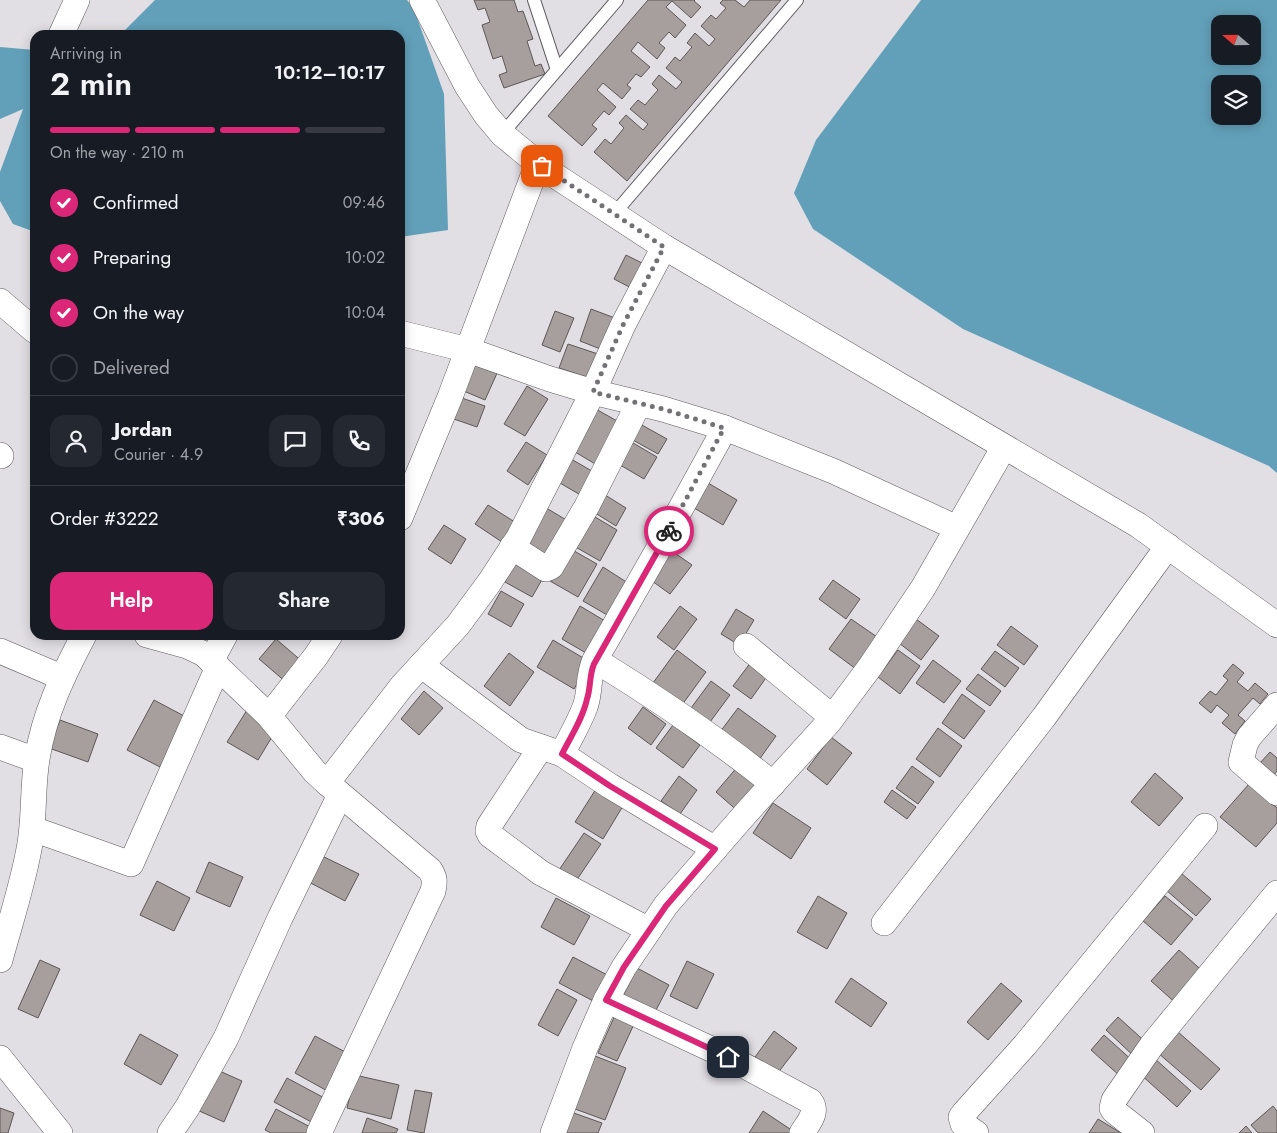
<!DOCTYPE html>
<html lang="en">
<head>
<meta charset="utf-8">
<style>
  body { margin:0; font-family:Jost,sans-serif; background:#242831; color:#f1f3f6; height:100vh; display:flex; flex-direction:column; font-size:19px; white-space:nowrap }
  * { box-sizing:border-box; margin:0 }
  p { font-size:16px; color:#9ea1a6 }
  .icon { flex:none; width:28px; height:28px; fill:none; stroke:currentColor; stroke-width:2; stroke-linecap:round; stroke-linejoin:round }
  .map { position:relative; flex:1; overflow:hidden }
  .drawer { position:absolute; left:30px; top:30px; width:375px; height:610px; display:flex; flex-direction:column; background:#171b24; border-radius:15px; box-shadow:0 2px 12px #0003 }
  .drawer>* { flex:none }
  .needle { width:32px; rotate:290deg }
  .controls { position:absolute; left:1211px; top:15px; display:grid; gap:10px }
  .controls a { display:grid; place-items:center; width:50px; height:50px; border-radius:10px; background:#171b24; box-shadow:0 2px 12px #0003; font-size:25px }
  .pin { position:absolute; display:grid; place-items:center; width:42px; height:42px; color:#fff; margin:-21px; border-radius:10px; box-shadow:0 2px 8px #0006 }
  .courier { position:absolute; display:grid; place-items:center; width:50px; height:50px; margin:-25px; border:4px solid #db2777; border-radius:50%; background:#fff; color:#222; box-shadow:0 1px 6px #0007 }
  .overview em { font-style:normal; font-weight:600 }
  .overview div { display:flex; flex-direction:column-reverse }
  .overview { display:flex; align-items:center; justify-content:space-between; height:85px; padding:0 20px }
  h1 { font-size:32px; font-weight:600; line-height:38px }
  .bar { display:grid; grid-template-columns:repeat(4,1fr); gap:8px 5px; align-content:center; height:60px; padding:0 20px }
  .bar i { height:6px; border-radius:4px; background:#363941 }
  .bar .selected { background:#db2777 }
  .bar p { grid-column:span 4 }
  .line { display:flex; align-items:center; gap:12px; padding:0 20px; border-top:1px solid #363941 }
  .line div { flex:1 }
  .round { display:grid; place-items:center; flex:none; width:52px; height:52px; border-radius:15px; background:#242831 }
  ol { padding:0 20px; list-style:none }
  li { display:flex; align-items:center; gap:15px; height:55px }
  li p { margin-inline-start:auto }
  li .icon { padding:5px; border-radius:50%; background:#db2777; color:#fff; stroke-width:4 }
  li:last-child { color:#9ea1a6 }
  li i { width:28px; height:28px; border:2px solid #363941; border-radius:50% }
  .button { display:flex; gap:10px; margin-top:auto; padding:10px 20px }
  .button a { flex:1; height:58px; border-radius:15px; background:#db2777; color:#fff; font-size:20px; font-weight:600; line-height:58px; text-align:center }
  .button a+a { background:#242831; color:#f1f3f6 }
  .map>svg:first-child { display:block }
  .water { fill:#62a0b9; fill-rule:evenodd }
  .building { fill:#a79f9e; stroke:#5e5756 }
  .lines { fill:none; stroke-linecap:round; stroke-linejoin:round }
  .service-casing { stroke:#5f5c61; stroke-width:14 }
  .minor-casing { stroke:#5f5c61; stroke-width:26 }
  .service { stroke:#fff; stroke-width:12 }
  .minor { stroke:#fff; stroke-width:25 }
  .done { stroke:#747176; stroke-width:5; stroke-dasharray:0 9 }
  .route { stroke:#db2777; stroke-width:6 }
</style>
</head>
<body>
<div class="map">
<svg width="1277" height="1133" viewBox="0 0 1277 1133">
  <rect width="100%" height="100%" fill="#e1dee4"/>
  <!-- water -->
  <g class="water">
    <path d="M155,0H407L414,9L444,94L448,230L400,237V35H120Z"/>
    <path d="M921,0H1277V473L1269,466L963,329L813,229L794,193L816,140ZM1220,24H1252V56H1220ZM1220,84H1252V116H1220Z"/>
    <path d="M0,47L35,50V232L13,224L0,201V172L23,109L0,119Z"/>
  </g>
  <!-- building -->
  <g class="building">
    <path d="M474,0H514L518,12L523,11L533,39L527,41L535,66L541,64L545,74L504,88L499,75L507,72L502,56L493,59L482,25L490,22L485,8L478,10Z"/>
    <path d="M648,0H695L694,1L701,7L691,18L672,1L666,7L686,25L675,38L669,32L659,43L665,48L657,59L638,42L631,51L650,67L641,77L636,74L627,85L631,88L622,99L603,83L597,90L616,107L609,115L604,111L592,125L597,129L582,146L548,116Z"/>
    <path d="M723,0H735L744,7L750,0H781L627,181L594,152L605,139L611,144L624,128L619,123L626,115L643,130L648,124L630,109L638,100L645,105L658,90L652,84L659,75L676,89L682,82L666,68L675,57L680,61L692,47L687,43L695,33L709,46L715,39L701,26L711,15L716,19L726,8L720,3Z"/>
    <path d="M626,255L648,266L635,290L614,279Z"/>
    <path d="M591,309L615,318L603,350L580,341Z"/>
    <path d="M555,311L574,318L560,352L542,345Z"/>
    <path d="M568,344L604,356L596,380L559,368Z"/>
    <path d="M472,359L498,371L485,400L459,389Z"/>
    <path d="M527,386L548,399L525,436L504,424Z"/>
    <path d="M456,396L485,406L477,427L448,417Z"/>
    <path d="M594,408L626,426L602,468L570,449Z"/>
    <path d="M640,424L667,439L658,454L631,439Z"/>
    <path d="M628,440L657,457L644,479L615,462Z"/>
    <path d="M526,442L547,455L528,485L507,471Z"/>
    <path d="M566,456L597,474L584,497L553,479Z"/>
    <path d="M708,483L737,500L723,525L694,508Z"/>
    <path d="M602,493L626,508L616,526L592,511Z"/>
    <path d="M488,505L521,526L508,546L475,524Z"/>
    <path d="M543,506L573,524L552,562L521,544Z"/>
    <path d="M590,514L617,530L600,561L572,545Z"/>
    <path d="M444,525L466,539L451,564L428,549Z"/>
    <path d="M569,548L597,564L578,597L550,581Z"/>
    <path d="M669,549L692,565L670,594L648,578Z"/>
    <path d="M516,562L543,578L532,597L505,582Z"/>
    <path d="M603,567L628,583L609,616L583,601Z"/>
    <path d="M833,580L860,599L846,619L819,599Z"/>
    <path d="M501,591L524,604L511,627L488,614Z"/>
    <path d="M580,606L605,621L586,653L562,639Z"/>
    <path d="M680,606L697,619L674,650L657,637Z"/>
    <path d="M736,609L754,620L739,645L721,634Z"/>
    <path d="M851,619L883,641L860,672L829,649Z"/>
    <path d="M916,619L939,636L921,660L899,643Z"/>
    <path d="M1011,626L1038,646L1024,665L997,645Z"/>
    <path d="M276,639L304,663L287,683L259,659Z"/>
    <path d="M553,640L590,662L574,689L537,667Z"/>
    <path d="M677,650L706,672L679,709L650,687Z"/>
    <path d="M898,650L920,666L900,694L878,677Z"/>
    <path d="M995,651L1019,668L1005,687L981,669Z"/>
    <path d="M509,653L534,672L510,706L484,686Z"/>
    <path d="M933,660L961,681L944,703L916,683Z"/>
    <path d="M751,662L768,675L751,699L733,686Z"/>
    <path d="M1233,664L1244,673L1237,682L1248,691L1255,683L1268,694L1260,704L1253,698L1238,715L1245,721L1235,734L1222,723L1229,715L1217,705L1211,713L1199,703L1210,691L1216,695L1228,680L1223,676Z"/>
    <path d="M978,674L1001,691L990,706L966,689Z"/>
    <path d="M711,681L730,695L707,726L688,712Z"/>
    <path d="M424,691L443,708L419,735L401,719Z"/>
    <path d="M962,694L985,711L964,739L942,723Z"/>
    <path d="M154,700L186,717L160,767L127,750Z"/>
    <path d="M643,707L666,724L651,745L628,728Z"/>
    <path d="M738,708L776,736L756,764L717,736Z"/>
    <path d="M247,710L275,732L258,760L227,742Z"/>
    <path d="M60,720L98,734L88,762L49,748Z"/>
    <path d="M673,725L700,745L683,768L656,748Z"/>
    <path d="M938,728L962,746L940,777L916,759Z"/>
    <path d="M831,737L852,753L827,785L807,769Z"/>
    <path d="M1270,752L1277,758V771L1274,775L1260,763Z"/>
    <path d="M739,765L764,785L740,813L716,792Z"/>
    <path d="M912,766L934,782L918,804L896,788Z"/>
    <path d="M1155,773L1183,798L1159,826L1131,802Z"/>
    <path d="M679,776L697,790L680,814L661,801Z"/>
    <path d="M1249,784L1277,808V823L1256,847L1220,817Z"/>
    <path d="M596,789L623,806L603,839L575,822Z"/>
    <path d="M892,790L916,807L907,819L884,802Z"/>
    <path d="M773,803L811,828L791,859L753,833Z"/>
    <path d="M584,833L601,844L576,881L559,870Z"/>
    <path d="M318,854L359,874L345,901L305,880Z"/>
    <path d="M209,862L243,877L230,907L196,892Z"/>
    <path d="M1181,873L1211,899L1196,916L1166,890Z"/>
    <path d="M157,881L190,898L174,931L140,915Z"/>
    <path d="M818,896L847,913L827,949L797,932Z"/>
    <path d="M1165,896L1193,919L1171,945L1143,921Z"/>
    <path d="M556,898L590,916L574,945L541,927Z"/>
    <path d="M1179,950L1207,975L1179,1006L1151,981Z"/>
    <path d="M573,957L613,978L599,1004L559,983Z"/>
    <path d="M40,960L60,969L38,1018L18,1009Z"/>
    <path d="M687,961L714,974L697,1009L670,996Z"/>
    <path d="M637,968L669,985L653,1016L621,1000Z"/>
    <path d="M851,978L887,1003L871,1027L835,1002Z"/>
    <path d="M1001,983L1022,1001L988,1040L967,1022Z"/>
    <path d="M557,989L577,1000L558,1036L538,1025Z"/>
    <path d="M616,1013L635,1022L617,1061L598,1053Z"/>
    <path d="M1118,1017L1150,1046L1137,1059L1106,1030Z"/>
    <path d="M774,1031L797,1048L777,1074L755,1057Z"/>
    <path d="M1177,1031L1220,1069L1201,1090L1158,1053Z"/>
    <path d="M140,1034L178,1055L161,1085L124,1064Z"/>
    <path d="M1104,1035L1134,1062L1121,1077L1091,1050Z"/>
    <path d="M315,1036L351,1055L331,1093L295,1073Z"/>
    <path d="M595,1056L626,1068L605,1120L575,1109Z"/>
    <path d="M1154,1058L1191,1091L1177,1107L1140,1074Z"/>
    <path d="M215,1069L242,1081L224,1122L197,1110Z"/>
    <path d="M355,1075L399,1085L391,1119L347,1108Z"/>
    <path d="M287,1078L330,1101L317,1125L274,1102Z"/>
    <path d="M415,1090L432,1093L424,1133L407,1130Z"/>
    <path d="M1273,1106L1277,1111V1133H1258L1251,1125Z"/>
    <path d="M0,1108L14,1113L8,1133H0Z"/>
    <path d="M276,1109L318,1131L317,1133H271L265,1130Z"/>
    <path d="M763,1111L796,1133H749Z"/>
    <path d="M571,1112L602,1123L598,1133H564Z"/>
    <path d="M367,1118L398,1129L396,1133H362Z"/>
    <path d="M1098,1119L1121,1133H1089Z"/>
    <path d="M1246,1126L1252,1133H1239Z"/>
  </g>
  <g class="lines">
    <defs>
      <g id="service">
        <path d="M534,0L557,70"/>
        <path d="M502,134L617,0"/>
        <path d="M614,214L797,0"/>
      </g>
      <g id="minor">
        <path d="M422,0L467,86L486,115L502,134L542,167L664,247L1138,525L1277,625"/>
        <path d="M61,35L77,0"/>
        <path d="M0,301L35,331"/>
        <path d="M400,333L468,350L550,379L593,392L663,409L725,428L833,471L957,528"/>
        <path d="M0,455L1,456"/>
        <path d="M400,518L450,397L538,163"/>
        <path d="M512,547L546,569L551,567L587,506L639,403"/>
        <path d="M147,635L187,646L204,654L269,716L315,772L327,783L430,870C435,878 435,882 433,891L319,1133"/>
        <path d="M746,646L832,717"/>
        <path d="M0,651L61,677"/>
        <path d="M595,660C657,698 716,738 773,784"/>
        <path d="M211,661L225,635"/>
        <path d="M421,665L521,740L562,754L610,786L715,849"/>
        <path d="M1277,705L1249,737L1245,745L1241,762L1277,793"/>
        <path d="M269,716L316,656L330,635"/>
        <path d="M0,747L36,760"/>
        <path d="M541,747L489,826L488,831L490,835L541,873L649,930"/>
        <path d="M562,754C570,738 579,723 585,707C591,691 587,677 595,660L659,548L725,428"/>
        <path d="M327,783L402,686L458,625L489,583L519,537L593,392L623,325L664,247"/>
        <path d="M33,829L131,864L218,667"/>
        <path d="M884,923L1044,717L1168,546"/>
        <path d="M0,960C10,923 22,887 29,849C35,819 32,789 37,759C44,714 63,675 84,635"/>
        <path d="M606,1000L728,1057L810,1101C819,1112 808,1123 802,1133"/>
        <path d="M0,1058L60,1133"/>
        <path d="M170,1133L187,1108L226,1038L280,918L340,795"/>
        <path d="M553,1133L585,1048L606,1000L624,967L666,905L747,812L829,722L870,667L923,588L1004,447"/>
        <path d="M976,1133L963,1124L961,1117L964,1113L1025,1045L1205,826"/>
        <path d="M1142,1133L1114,1111L1112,1108L1114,1100L1152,1045L1277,893"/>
      </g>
    </defs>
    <!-- service casing -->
    <use href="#service" class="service-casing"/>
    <!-- minor casing -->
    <use href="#minor" class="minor-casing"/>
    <!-- service -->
    <use href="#service" class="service"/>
    <!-- minor -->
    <use href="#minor" class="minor"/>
  </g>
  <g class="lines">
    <!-- done -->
    <path class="done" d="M542,166L664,247L623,325L593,392L663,409L724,428L669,531"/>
    <!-- route -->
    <path class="route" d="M669,531L594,664C589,676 591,687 587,699C583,718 571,736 562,754L610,786L715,849L666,906L624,967L606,1000L728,1057"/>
  </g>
</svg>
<div class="controls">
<a><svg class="needle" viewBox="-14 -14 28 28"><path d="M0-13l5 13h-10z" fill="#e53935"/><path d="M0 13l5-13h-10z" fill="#9ea1a6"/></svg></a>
<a><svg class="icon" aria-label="layers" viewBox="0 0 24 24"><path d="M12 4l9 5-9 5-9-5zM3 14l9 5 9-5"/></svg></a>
</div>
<div class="pin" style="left:542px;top:166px;background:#ea580c"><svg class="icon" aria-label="bag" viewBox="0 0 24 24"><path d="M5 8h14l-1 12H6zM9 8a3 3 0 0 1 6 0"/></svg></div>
<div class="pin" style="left:728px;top:1057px;background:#1f2937"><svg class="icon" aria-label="home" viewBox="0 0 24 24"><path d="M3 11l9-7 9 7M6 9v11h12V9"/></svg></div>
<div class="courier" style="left:669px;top:531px"><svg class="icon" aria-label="bike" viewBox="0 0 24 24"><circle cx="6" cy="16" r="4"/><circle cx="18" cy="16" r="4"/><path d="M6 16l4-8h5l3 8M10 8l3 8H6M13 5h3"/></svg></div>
<section class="drawer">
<div class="overview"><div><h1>2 min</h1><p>Arriving in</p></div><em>10:12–10:17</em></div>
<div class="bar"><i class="selected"></i><i class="selected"></i><i class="selected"></i><i></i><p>On the way · 210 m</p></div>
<ol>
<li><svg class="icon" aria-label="check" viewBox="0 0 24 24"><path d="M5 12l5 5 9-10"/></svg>Confirmed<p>09:46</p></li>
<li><svg class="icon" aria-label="check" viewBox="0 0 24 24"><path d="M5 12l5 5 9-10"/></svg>Preparing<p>10:02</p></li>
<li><svg class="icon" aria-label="check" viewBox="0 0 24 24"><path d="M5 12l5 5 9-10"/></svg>On the way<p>10:04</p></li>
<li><i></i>Delivered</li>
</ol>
<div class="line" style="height:90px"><a class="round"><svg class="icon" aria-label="person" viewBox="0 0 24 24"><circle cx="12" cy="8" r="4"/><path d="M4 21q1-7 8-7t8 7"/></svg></a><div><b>Jordan</b><p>Courier · 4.9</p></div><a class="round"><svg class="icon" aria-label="chat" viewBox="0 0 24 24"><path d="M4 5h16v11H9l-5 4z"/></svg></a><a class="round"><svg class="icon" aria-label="phone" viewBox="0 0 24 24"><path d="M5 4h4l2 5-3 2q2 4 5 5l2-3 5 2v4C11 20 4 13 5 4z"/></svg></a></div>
<div class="line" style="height:65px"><div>Order #3222</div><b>₹306</b></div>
<div class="button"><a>Help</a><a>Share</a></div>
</section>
</div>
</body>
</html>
